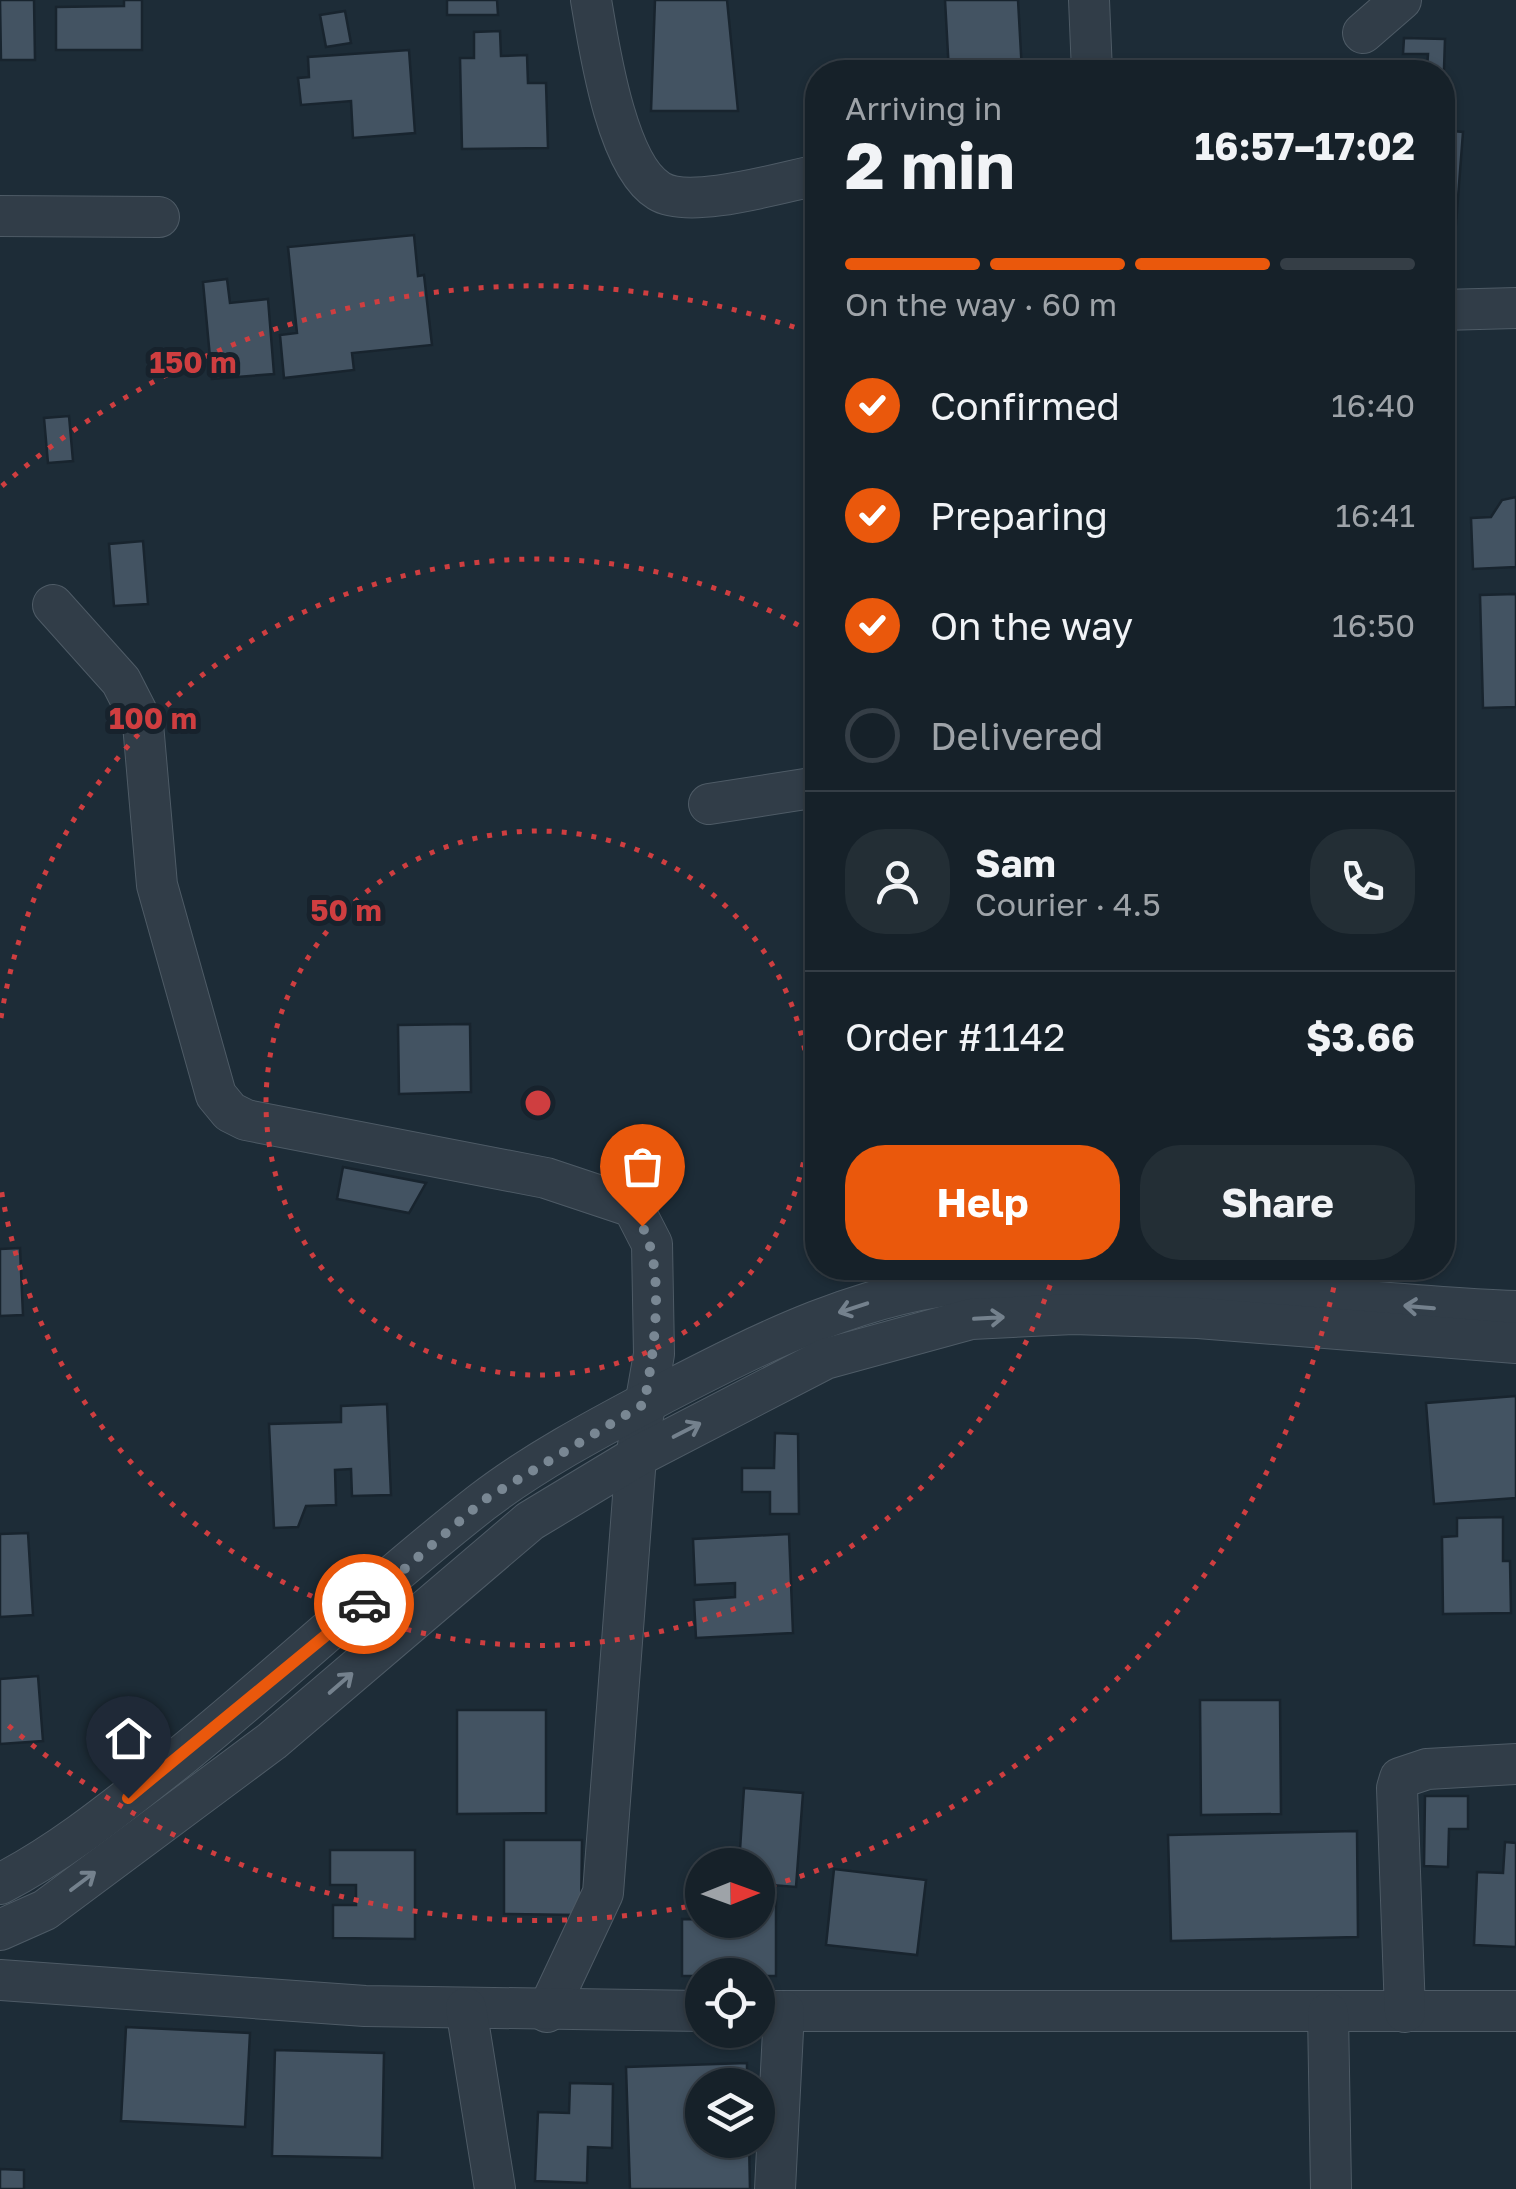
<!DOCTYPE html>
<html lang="en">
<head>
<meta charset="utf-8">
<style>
  body { margin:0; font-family:"Golos Text",sans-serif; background:#232e35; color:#f1f3f6; height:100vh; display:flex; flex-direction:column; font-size:38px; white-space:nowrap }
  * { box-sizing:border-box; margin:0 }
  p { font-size:32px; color:#9ea3a8 }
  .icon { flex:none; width:55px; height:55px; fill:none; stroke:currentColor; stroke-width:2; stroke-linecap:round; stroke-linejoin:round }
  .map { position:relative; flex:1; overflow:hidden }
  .panel { position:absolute; left:805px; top:60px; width:650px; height:1220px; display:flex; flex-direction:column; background:#162129; border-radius:40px; box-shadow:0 2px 8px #0004,0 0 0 2px #353e46 }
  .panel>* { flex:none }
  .needle { width:65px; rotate:89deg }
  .fabs { position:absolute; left:685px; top:1848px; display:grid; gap:20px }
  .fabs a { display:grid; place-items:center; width:90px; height:90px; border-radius:50%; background:#162129; box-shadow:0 2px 8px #0004,0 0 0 2px #353e46; font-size:50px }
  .pin { position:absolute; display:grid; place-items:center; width:85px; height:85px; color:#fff; margin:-102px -42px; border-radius:50% 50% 50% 0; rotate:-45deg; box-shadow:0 0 10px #0007 }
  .pin .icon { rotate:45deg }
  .courier { position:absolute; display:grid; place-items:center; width:100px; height:100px; margin:-50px; border:8px solid #ea580c; border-radius:50%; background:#fff; color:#222; box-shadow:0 2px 12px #0007 }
  .overview em { font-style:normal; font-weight:700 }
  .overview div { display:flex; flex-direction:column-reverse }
  .overview { display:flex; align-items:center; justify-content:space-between; height:170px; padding:0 40px }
  h1 { font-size:65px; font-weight:700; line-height:75px }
  .bar { display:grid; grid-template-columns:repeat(4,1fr); gap:15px 10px; align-content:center; height:120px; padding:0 40px }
  .bar i { height:12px; border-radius:8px; background:#353e46 }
  .bar .selected { background:#ea580c }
  .bar p { grid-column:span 4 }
  .line { display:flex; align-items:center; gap:25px; padding:0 40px; border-top:2px solid #353e46 }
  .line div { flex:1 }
  .round { display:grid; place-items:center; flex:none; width:105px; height:105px; border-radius:40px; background:#232e35 }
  ol { padding:0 40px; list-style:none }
  li { display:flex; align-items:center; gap:30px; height:110px }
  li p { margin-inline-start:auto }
  li .icon { padding:10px; border-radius:50%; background:#ea580c; color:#fff; stroke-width:4 }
  li:last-child { color:#9ea3a8 }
  li i { width:55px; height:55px; border:5px solid #353e46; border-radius:50% }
  .button { display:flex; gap:20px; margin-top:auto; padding:20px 40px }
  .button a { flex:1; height:115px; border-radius:40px; background:#ea580c; color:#fff; font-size:40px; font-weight:700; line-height:115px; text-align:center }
  .button a+a { background:#232e35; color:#f1f3f6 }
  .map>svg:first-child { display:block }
  .building { fill:#435362; stroke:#18242e; stroke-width:2.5 }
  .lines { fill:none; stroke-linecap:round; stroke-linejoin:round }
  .street-casing { stroke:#4e5b66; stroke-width:42 }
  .street { stroke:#313d48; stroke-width:40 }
  .oneway { stroke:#74818d }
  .done { stroke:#798793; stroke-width:10; stroke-dasharray:0 18 }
  .route { stroke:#ea580c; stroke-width:12 }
  .ring { fill:none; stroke:#cf3e40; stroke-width:5; stroke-dasharray:5 10 }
  .centre { fill:#cf3e40; stroke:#17222c; stroke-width:5 }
  .ring-label { font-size:30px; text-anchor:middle; font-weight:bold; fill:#cf3e40; stroke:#17222c; stroke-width:10; stroke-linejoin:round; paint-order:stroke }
</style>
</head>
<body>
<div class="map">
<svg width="1516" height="2189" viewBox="0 0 1516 2189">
  <rect width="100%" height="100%" fill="#1d2c37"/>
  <!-- building -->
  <g class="building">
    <path d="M0,0H34L35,60H1Z"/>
    <path d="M124,0H142V50H56V7L124,6Z"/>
    <path d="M447,0H497L498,15H447Z"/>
    <path d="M655,0H727L738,111H651Z"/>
    <path d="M945,0H1018L1022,72H949Z"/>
    <path d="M345,11L351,43L326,47L320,15Z"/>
    <path d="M500,31L501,56L527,55L528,83H546L548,148L462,149L460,58H474V32Z"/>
    <path d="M1404,38L1445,39L1443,99L1442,72H1404V69H1427L1428,54H1403Z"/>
    <path d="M409,50L415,133L353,138L351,101L301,105L298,78L309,77L308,57Z"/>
    <path d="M1442,130L1463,132L1456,224L1442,223Z"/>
    <path d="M414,235L418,276L424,275L432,345L352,353L354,370L284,378L280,335L297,333L288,247Z"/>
    <path d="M227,279L230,303L268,299L274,374L212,379L203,282Z"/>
    <path d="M69,416L73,461L48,463L44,418Z"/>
    <path d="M1516,497V567L1473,569L1471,518L1491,517L1502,500Z"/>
    <path d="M143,541L148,604L114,606L109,544Z"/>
    <path d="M1516,594V707L1483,708L1480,595Z"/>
    <path d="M470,1024L471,1092L399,1094L398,1025Z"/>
    <path d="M343,1167L426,1183L409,1213L337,1199Z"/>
    <path d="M20,1248L23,1315L0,1316V1249Z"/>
    <path d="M1516,1396V1498L1434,1504L1426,1403Z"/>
    <path d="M387,1404L391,1495L352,1496L351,1469L335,1470L336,1505L306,1506L298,1527L274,1528L269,1424L341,1422V1406Z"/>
    <path d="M775,1433L798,1434L799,1514H770V1492H742V1468H774Z"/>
    <path d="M1503,1517V1561H1510L1511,1613L1443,1614L1442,1537L1457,1536V1518Z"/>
    <path d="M28,1533L33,1615L0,1617V1534Z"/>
    <path d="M789,1534L793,1633L696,1638L694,1600L735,1597V1583L695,1585L693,1539Z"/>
    <path d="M38,1676L43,1741L0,1744V1679Z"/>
    <path d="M1200,1700H1280L1281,1814L1201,1815Z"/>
    <path d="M457,1710H546V1813L457,1814Z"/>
    <path d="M744,1788L803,1793L796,1887L758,1884V1865H739Z"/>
    <path d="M1425,1796H1468V1829H1449L1448,1867L1424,1866Z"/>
    <path d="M1357,1831L1358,1937L1171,1941L1168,1835Z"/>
    <path d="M504,1840H582L581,1915L504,1914Z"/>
    <path d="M1505,1842L1516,1843V1947L1474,1945L1477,1872L1503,1873Z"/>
    <path d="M330,1850H415V1939L333,1938V1905H356V1885H330Z"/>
    <path d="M834,1869L926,1880L917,1955L826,1945Z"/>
    <path d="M776,1895V1976H682V1919L758,1920V1896Z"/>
    <path d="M126,2027L250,2033L245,2127L121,2121Z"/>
    <path d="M275,2050L384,2053L382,2158L272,2156Z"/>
    <path d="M747,2063V2085H702V2140H749L750,2189H630L626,2067Z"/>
    <path d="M570,2083L613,2084L612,2148L588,2147L587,2183L535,2181L538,2112L569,2113Z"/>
    <path d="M0,2169L24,2170V2189H0Z"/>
  </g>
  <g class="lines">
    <defs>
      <g id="street">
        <path d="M591,0C599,47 616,165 659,191C690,210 782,182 818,175"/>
        <path d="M1089,0L1092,72"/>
        <path d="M1363,33L1401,0"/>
        <path d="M0,216L159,217"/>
        <path d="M1442,310L1516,308"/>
        <path d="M53,605L121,681L143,724L157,885L216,1095L230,1112L246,1120L546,1178L633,1207L652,1244L654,1354L636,1457L603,1893L547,2012"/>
        <path d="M709,804L818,787"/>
        <path d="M0,1884C64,1851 119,1805 175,1761C279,1677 377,1584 482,1502C538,1459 604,1425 666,1392C765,1341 865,1290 978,1282C1158,1271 1337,1305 1516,1311"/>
        <path d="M0,1930L45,1910L272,1741L530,1521L636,1457L825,1359L971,1319L1073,1314L1198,1318L1516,1343"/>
        <path d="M0,1980L365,2006L702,2011"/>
        <path d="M466,2008L495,2189"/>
        <path d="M758,2011H1516"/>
        <path d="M1405,2012L1397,1788L1400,1778L1427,1769L1516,1764"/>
        <path d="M1328,2013L1331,2189"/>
        <path d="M775,2189L784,2011"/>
      </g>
    </defs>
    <!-- street casing -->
    <use href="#street" class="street-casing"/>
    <!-- street -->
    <use href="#street" class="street"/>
  </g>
  <!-- one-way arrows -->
  <defs><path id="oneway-shaft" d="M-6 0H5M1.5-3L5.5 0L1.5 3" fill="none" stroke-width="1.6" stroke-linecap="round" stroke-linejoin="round" transform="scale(2.5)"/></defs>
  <g class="oneway">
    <use href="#oneway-shaft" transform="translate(1419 1307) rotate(-175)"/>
    <use href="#oneway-shaft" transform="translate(853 1308) rotate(162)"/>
    <use href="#oneway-shaft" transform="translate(989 1318) rotate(-3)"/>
    <use href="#oneway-shaft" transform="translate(687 1430) rotate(-27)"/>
    <use href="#oneway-shaft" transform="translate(341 1683) rotate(-41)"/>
    <use href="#oneway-shaft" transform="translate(83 1881) rotate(-37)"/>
  </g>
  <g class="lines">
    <!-- done -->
    <path class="done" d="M364,1604L484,1500L644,1404C654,1354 666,1270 642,1226"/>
    <!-- route -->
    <path class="route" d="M128,1798L364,1604"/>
  </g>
  <!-- distance rings -->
  <g class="ring">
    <circle cx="538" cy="1103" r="272"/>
    <path d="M1055 1271A544 544 0 0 1 1 1188M1 1018A544 544 0 0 1 814 634"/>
    <path d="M1337 1273A817 817 0 0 1 763 1888M701 1904A817 817 0 0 1 2 1720M2 486A817 817 0 0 1 817 335"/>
  </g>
  <circle cx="538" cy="1103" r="15" class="centre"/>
  <g class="ring-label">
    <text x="193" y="373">150 m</text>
    <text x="153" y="729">100 m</text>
    <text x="346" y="921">50 m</text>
  </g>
</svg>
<div class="fabs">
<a><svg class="needle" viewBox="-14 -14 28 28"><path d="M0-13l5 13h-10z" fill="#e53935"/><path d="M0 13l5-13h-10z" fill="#9ea3a8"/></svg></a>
<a><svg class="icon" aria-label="locate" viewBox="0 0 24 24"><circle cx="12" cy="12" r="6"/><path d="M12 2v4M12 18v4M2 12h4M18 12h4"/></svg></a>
<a><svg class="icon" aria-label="layers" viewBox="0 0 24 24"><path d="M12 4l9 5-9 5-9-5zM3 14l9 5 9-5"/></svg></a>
</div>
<div class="pin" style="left:642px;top:1226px;background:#ea580c"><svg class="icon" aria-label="bag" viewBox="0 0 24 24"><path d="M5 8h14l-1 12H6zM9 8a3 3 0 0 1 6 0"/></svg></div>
<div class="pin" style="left:128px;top:1798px;background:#1f2937"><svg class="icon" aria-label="home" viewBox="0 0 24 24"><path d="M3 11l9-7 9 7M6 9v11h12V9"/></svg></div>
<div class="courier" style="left:364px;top:1604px"><svg class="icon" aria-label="car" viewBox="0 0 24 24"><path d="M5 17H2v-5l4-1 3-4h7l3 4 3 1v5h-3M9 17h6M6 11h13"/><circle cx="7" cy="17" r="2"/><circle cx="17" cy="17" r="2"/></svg></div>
<section class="panel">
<div class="overview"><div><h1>2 min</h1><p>Arriving in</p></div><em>16:57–17:02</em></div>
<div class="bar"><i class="selected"></i><i class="selected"></i><i class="selected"></i><i></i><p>On the way · 60 m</p></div>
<ol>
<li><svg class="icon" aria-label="check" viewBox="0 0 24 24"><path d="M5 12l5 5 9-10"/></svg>Confirmed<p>16:40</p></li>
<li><svg class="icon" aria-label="check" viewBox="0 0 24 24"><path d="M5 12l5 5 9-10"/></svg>Preparing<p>16:41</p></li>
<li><svg class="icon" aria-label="check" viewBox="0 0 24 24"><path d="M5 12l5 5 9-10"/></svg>On the way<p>16:50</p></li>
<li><i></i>Delivered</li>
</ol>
<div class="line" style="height:180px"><a class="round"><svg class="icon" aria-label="person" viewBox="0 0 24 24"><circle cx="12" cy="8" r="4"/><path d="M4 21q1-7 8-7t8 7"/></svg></a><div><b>Sam</b><p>Courier · 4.5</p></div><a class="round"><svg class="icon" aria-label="phone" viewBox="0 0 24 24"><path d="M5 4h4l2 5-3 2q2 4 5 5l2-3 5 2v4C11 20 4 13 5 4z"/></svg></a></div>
<div class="line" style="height:130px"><div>Order #1142</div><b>$3.66</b></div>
<div class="button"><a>Help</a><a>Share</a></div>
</section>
</div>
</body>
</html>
